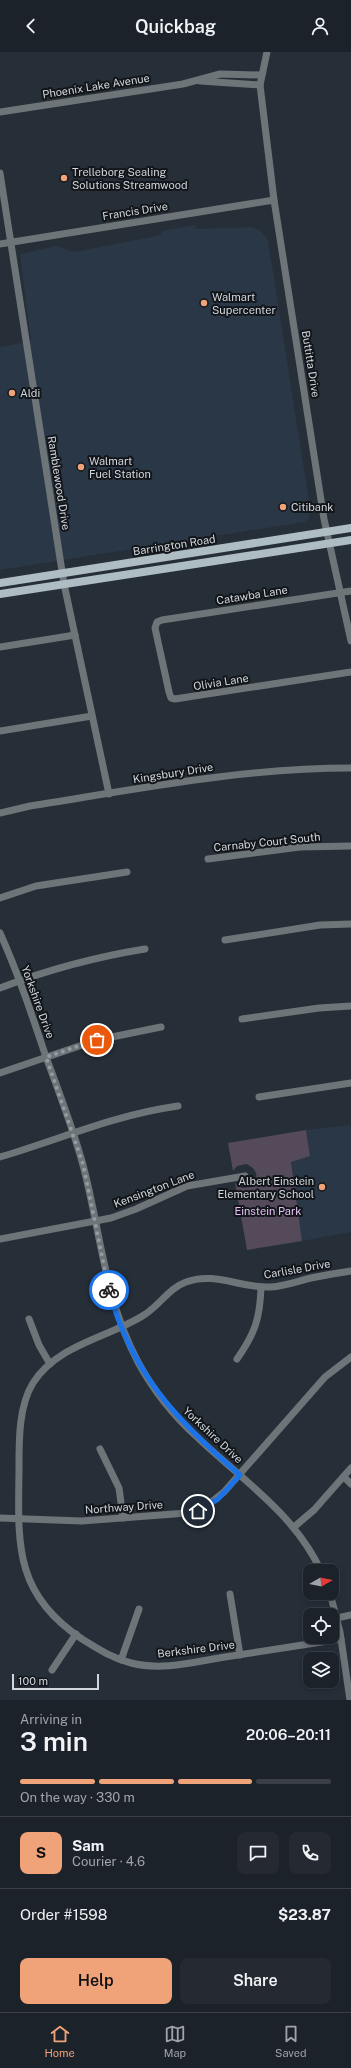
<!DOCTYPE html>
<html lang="en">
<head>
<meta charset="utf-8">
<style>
  body { margin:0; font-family:"Public Sans",sans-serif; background:#252a32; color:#f1f3f6; height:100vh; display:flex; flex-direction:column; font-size:15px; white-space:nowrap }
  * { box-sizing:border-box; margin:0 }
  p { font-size:13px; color:#a0a4a8 }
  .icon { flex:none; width:22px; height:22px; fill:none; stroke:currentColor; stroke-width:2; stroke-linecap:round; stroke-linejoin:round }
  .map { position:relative; height:1648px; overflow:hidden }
  .panel { display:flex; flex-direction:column; background:#1c222a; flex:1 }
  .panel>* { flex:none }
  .needle { width:26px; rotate:81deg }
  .buttons { position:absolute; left:303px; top:1512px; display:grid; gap:8px }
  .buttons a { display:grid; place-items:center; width:36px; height:36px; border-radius:8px; background:#1c222a; box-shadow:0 2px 6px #0003,0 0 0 1px #3a3f47; font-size:20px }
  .scale { position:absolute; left:12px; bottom:10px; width:87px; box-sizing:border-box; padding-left:4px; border:2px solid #d0d6dc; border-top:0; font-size:11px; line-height:14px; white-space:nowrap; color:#d0d6dc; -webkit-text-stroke:3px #12161a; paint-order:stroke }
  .pin { position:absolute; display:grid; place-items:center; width:34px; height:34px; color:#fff; margin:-17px; border:2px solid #fff; border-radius:50%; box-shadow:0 1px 4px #0007 }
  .courier { position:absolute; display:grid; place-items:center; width:40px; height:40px; margin:-20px; border:3px solid #1a73e8; border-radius:50%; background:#fff; color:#222; box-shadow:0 1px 5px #0007 }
  .head em { font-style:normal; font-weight:600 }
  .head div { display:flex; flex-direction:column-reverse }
  .head { display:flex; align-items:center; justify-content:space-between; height:68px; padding:0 20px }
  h1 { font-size:26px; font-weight:600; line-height:30px }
  .bar { display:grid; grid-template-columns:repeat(4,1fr); gap:6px 4px; align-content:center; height:48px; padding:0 20px }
  .bar i { height:5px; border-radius:3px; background:#3a3f47 }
  .bar .active { background:#f0a279 }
  .bar p { grid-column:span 4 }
  .line { display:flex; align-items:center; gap:10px; padding:0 20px; border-top:1px solid #3a3f47 }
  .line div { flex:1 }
  .round { display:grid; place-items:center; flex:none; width:42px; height:42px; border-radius:8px; background:#252a32 }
  .primary-button { display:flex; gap:8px; margin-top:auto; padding:8px 20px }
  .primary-button a { flex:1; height:46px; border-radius:8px; background:#f0a279; color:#111; font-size:16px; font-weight:600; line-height:46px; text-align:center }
  .primary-button a+a { background:#252a32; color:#f1f3f6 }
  header { display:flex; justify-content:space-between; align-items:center; height:52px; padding:0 20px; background:#1c222a; font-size:18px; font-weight:600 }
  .tabs { display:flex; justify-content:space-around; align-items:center; height:56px; border-top:1px solid #3a3f47; background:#1c222a; font-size:11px; color:#a0a4a8 }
  .tabs a { display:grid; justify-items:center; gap:2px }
  .tabs .active { color:#f0a279 }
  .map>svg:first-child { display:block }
  .built { fill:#2a3746 }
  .green { fill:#554a5a }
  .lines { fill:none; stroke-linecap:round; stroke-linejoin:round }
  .minor { stroke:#6e7578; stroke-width:7 }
  .major { stroke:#aebdc2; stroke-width:8 }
  .done { stroke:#949ba3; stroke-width:4; stroke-dasharray:0 7.2 }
  .route { stroke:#1a73e8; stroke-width:5 }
  .poi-dot { fill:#f0a279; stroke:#12161a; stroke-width:1.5 }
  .labels { text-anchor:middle; stroke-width:4; stroke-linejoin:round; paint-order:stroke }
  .street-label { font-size:11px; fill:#d0d6dc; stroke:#12161a }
  .poi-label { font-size:11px; fill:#d0d6dc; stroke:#12161a; text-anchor:start }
  .park-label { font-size:11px; fill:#e1c0f1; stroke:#12161a }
</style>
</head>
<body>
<header><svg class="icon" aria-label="back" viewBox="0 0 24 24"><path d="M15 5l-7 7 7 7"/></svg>Quickbag<svg class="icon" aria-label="person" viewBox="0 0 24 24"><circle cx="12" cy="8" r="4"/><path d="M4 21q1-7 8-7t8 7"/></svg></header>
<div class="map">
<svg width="351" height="1648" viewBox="0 0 351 1648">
  <rect width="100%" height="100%" fill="#262e38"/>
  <!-- built -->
  <g class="built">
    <path d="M195,173L196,177L252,175L261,179L268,188L309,449V467L304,470L0,518V295L31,289L20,202L56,194L74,200L162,183L161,179Z"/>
    <path d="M351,1073V1180L302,1189L291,1110L310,1103L306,1078Z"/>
  </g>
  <!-- green -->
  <path class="green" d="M306,1078L310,1104L291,1110L302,1189L247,1198L235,1131L242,1136L250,1135L256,1129C258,1121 254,1115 246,1112L237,1114L233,1119L228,1091Z"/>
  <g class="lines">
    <!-- minor -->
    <g class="minor">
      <path d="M267,0L260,33L274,148L324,467L351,589"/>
      <path d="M200,29L260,33"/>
      <path d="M0,60L183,32L220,22L261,23"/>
      <path d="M0,121L64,532L109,742"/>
      <path d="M0,192L274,148"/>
      <path d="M351,539L162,568L157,570L155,576L169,640L171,646L175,647L351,620"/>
      <path d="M0,595L75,583"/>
      <path d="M0,679L92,664"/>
      <path d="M0,761L30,754C137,737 243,716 351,716"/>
      <path d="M208,807L300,795L351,794"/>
      <path d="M0,846L36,834L127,820"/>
      <path d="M0,881C18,921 32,963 46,1005C59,1040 73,1076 83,1113C101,1181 104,1246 138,1310C153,1338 174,1364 197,1385C242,1428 294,1461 321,1519"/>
      <path d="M225,888L320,873L351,872"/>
      <path d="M0,936C47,918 95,905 145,897"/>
      <path d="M242,967L319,956L351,954"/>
      <path d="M0,1021L97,988L161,975"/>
      <path d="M259,1045L351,1031"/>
      <path d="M0,1105C61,1087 114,1063 178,1054"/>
      <path d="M0,1187L111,1166L136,1157L187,1134L245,1124"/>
      <path d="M29,1267L39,1293L50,1312"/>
      <path d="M237,1307C255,1281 260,1267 261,1235"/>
      <path d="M100,1397L119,1436L123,1466"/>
      <path d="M344,1425L351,1432"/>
      <path d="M0,1466L82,1469L187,1461L204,1456L224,1440L325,1325L351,1305"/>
      <path d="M294,1475L314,1458L351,1416"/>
      <path d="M330,1541L340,1580L350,1648"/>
      <path d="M230,1542L240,1603"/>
      <path d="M337,1566L351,1563"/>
      <path d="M341,1587C303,1593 264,1599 225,1605C194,1610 162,1619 131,1611C112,1606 98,1597 82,1587C14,1542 18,1492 19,1419C19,1392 18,1355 33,1331C58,1292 108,1286 144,1263C160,1253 169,1236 186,1230C215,1219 242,1237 271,1235C285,1234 298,1229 311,1226C324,1223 338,1221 351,1219"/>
      <path d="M121,1608L139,1557"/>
      <path d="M52,1618L76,1582"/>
    </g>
    <!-- major -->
    <g class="major">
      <path d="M0,531L351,476"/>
      <path d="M0,542L351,488"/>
    </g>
  </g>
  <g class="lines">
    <!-- done -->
    <path class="done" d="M97,988L46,1005L83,1112L109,1238"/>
    <!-- route -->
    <path class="route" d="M109,1238C131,1321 177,1369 240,1423L218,1447L198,1459"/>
  </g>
  <!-- markers -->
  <g class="poi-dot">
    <circle cx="64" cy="126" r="4"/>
    <circle cx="204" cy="251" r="4"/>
    <circle cx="12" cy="341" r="4"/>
    <circle cx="81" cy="415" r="4"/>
    <circle cx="283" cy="455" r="4"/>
    <circle cx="322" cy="1135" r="4"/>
  </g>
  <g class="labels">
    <!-- street labels -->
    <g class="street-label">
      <text transform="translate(96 34) rotate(-9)" y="4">Phoenix Lake Avenue</text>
      <text transform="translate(135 159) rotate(-9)" y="4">Francis Drive</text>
      <text transform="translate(311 312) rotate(81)" y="4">Buttitta Drive</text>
      <text transform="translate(59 431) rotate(81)" y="4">Ramblewood Drive</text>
      <text transform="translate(174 493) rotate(-9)" y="4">Barrington Road</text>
      <text transform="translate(252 543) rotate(-9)" y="4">Catawba Lane</text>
      <text transform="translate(221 630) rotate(-9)" y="4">Olivia Lane</text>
      <text transform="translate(173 721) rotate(-9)" y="4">Kingsbury Drive</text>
      <text transform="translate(267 790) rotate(-6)" y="4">Carnaby Court South</text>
      <text transform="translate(38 950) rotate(70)" y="4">Yorkshire Drive</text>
      <text transform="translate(154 1137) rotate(-21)" y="4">Kensington Lane</text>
      <text transform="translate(297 1217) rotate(-10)" y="4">Carlisle Drive</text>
      <text transform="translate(213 1383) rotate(43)" y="4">Yorkshire Drive</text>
      <text transform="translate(124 1455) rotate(-4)" y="4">Northway Drive</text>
      <text transform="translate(196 1597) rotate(-7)" y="4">Berkshire Drive</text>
    </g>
    <!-- poi labels -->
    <g class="poi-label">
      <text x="72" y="124">Trelleborg Sealing<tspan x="72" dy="13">Solutions Streamwood</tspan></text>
      <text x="212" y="249">Walmart<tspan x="212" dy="13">Supercenter</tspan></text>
      <text x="20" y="345">Aldi</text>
      <text x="89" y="413">Walmart<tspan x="89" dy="13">Fuel Station</tspan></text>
      <text x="291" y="459">Citibank</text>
      <text x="314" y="1133" text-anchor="end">Albert Einstein<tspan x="314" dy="13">Elementary School</tspan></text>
    </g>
    <!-- park labels -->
    <g class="park-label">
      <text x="268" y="1163">Einstein Park</text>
    </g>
  </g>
</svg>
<div class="buttons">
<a><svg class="needle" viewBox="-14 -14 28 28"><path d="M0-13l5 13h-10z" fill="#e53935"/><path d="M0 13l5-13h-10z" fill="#a0a4a8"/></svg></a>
<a><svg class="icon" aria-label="locate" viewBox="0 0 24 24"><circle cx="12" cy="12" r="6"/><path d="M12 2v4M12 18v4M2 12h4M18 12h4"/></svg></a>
<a><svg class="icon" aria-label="layers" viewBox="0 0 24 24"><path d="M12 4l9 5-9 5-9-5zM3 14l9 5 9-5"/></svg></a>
</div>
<div class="scale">100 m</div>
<div class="pin" style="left:97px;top:988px;background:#ea580c"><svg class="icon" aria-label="bag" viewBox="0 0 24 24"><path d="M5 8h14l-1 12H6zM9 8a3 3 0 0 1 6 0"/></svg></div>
<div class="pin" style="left:198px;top:1459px;background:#1f2937"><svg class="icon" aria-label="home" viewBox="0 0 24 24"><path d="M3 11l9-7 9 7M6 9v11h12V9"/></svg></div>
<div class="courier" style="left:109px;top:1238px"><svg class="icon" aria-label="bike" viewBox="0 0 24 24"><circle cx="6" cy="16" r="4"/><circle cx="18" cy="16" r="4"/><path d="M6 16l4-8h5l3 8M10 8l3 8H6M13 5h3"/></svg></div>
</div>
<section class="panel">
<div class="head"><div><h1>3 min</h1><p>Arriving in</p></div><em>20:06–20:11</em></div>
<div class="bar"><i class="active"></i><i class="active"></i><i class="active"></i><i></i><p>On the way · 330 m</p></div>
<div class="line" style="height:72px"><b class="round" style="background:#f0a279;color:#111">S</b><div><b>Sam</b><p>Courier · 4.6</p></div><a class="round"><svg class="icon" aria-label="chat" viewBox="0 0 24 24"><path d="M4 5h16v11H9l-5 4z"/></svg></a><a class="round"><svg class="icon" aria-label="phone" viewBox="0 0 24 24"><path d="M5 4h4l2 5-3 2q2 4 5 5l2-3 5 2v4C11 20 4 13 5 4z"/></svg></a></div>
<div class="line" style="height:52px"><div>Order #1598</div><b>$23.87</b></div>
<div class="primary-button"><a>Help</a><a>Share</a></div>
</section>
<nav class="tabs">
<a class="active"><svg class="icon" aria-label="home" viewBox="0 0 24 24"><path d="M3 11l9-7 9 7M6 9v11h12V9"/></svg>Home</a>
<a><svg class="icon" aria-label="map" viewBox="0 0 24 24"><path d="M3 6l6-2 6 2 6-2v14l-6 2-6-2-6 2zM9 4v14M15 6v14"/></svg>Map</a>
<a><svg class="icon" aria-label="saved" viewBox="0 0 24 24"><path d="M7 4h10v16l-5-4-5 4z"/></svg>Saved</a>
</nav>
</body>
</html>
